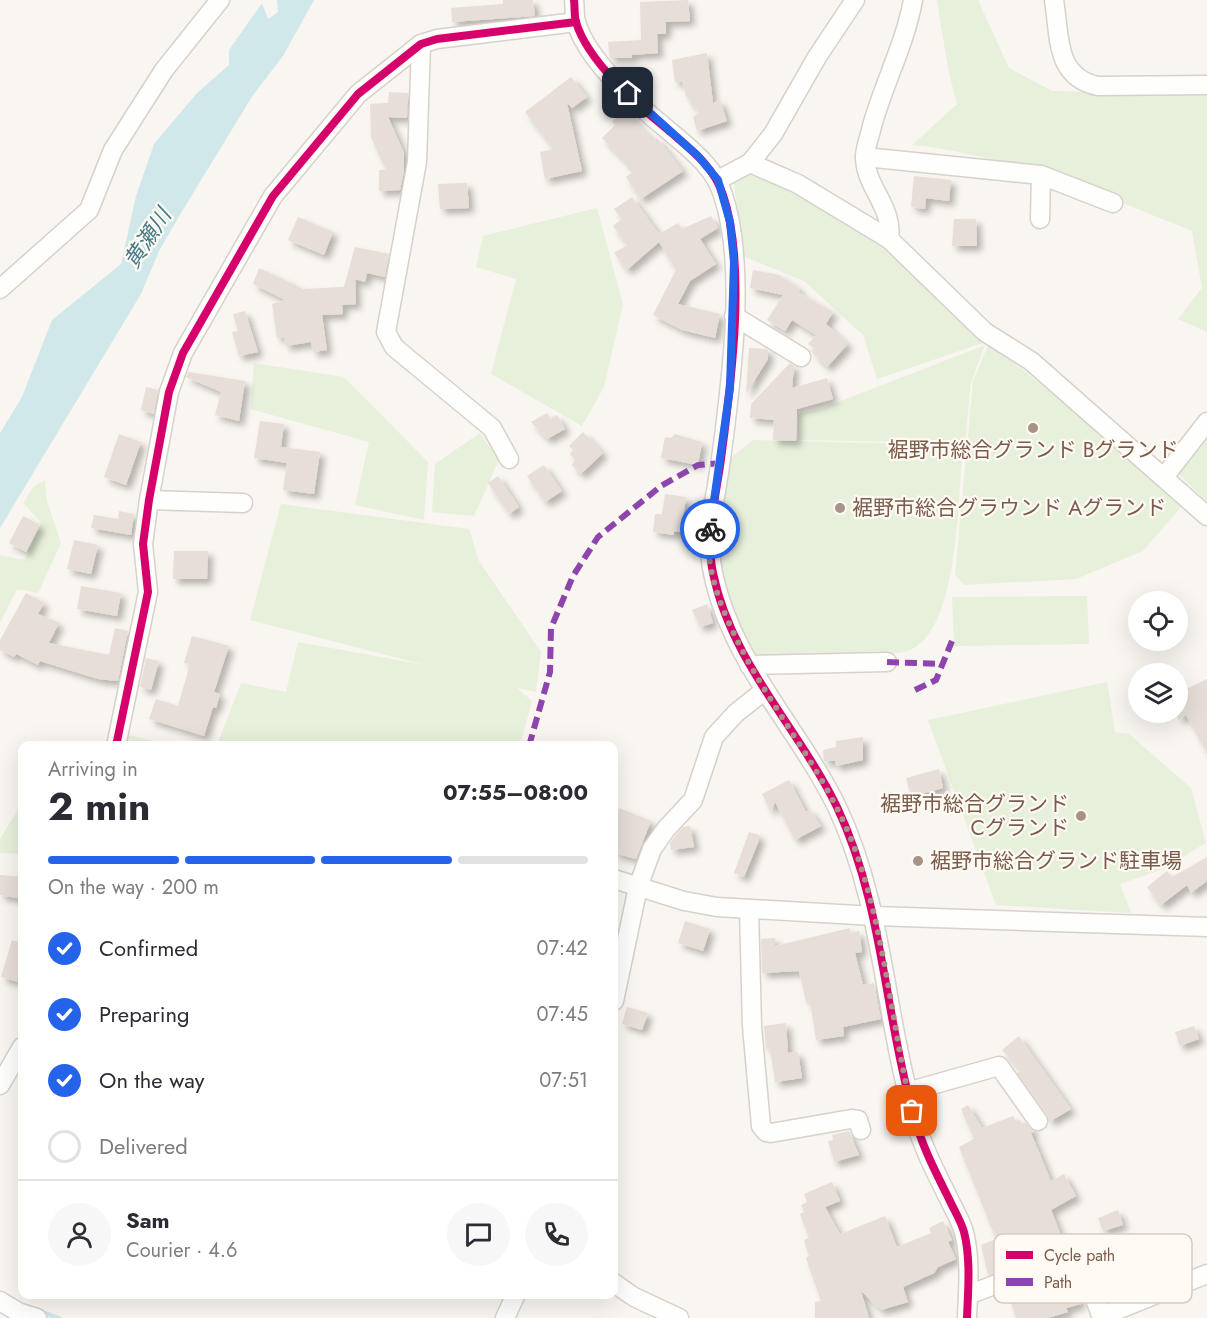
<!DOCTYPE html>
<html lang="en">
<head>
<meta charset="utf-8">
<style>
  body { margin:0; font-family:Jost,"Noto Sans JP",sans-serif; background:#f7f7f7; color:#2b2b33; height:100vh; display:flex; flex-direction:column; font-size:22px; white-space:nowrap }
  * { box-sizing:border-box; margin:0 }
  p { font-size:20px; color:#7c7c81 }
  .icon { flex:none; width:33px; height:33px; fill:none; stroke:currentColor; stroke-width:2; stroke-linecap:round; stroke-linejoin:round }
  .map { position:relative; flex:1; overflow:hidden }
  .drawer { position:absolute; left:18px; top:741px; width:600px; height:558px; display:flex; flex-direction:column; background:#fff; border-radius:12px; box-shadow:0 6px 24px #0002 }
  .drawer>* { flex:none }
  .fabs { position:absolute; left:1128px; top:591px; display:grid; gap:12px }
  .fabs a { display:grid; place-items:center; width:60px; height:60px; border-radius:50%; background:#fff; box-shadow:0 6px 24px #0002; font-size:30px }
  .pin { position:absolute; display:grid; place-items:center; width:51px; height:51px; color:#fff; margin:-26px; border-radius:12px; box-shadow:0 3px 9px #0006 }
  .courier { position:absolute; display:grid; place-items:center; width:60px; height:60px; margin:-30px; border:4px solid #2563eb; border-radius:50%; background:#fff; color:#222; box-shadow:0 2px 8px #0007 }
  .head em { font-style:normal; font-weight:700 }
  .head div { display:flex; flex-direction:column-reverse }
  .head { display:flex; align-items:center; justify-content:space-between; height:102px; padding:0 30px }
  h1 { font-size:39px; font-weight:700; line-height:45px }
  .bar { display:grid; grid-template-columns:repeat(4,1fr); gap:9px 6px; align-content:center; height:72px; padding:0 30px }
  .bar i { height:8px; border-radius:4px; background:#e1e1e2 }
  .bar .active { background:#2563eb }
  .bar p { grid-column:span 4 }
  .line { display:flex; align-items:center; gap:15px; padding:0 30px; border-top:2px solid #e1e1e2 }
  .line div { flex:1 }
  .round { display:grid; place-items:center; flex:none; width:63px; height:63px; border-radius:32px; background:#f7f7f7 }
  ol { padding:0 30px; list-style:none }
  li { display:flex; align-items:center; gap:18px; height:66px }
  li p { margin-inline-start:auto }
  li .icon { padding:6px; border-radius:50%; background:#2563eb; color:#fff; stroke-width:4 }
  li:last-child { color:#7c7c81 }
  li i { width:33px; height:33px; border:3px solid #e1e1e2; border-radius:50% }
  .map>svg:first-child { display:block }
  .green { fill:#e7f0db }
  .water { fill:#d0e8ea }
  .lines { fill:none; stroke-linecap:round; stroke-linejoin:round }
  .stream { stroke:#d0e8ea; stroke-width:4.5 }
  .building { fill:#e6ded7; filter:url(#shadow) }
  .minor-casing { stroke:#d7d1cb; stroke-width:21 }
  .minor { stroke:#fefefd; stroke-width:18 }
  .quiet { stroke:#8e44ad; stroke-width:6; stroke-dasharray:12 6; stroke-linecap:butt }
  .cycleway-casing { stroke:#fffaf3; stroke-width:11 }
  .cycleway { stroke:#d6006c; stroke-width:8 }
  .done { stroke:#a69286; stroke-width:6; stroke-dasharray:0 10.8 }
  .route { stroke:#2563eb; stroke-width:8 }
  .poi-dot { fill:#a69286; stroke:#fffaf3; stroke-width:2 }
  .labels { text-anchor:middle; stroke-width:4.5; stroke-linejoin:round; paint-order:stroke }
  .poi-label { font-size:21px; fill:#7a5c4d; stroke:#fffaf3; text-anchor:start }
  .water-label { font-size:22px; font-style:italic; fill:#437c86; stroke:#fffaf3 }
  .key { fill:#fffaf3; stroke:#d7cbc1; stroke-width:1.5 }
  .key-label { font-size:16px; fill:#7a5c4d }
</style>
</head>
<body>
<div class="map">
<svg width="1207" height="1318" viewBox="0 0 1207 1318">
  <defs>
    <filter id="shadow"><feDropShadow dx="5" dy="5" stdDeviation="3" flood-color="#0004"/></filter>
  </defs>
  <rect width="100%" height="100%" fill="#f9f5f0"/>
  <!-- green -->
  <g class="green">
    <path d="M937,0H978L1009,68L1052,91L1152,93L1207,90V332L1178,319L1202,288L1192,231C1102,195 1009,155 912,145L957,104L948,69Z"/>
    <path d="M745,173L794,187L883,240L983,343L877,379L863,335L804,281L742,256L734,182Z"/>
    <path d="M597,208L623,304L604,387L582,426L491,374L516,279L476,267L483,236Z"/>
    <path d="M989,343L1156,476L1181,507L1143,551L1076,579L964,585L955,575L973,381Z"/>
    <path d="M985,345L971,382L965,443L798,440V414L823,408Z"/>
    <path d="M254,363L344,377L428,462L424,520L355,505L369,442L250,409Z"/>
    <path d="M480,433L499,460L474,516L432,512L435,464Z"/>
    <path d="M753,440L958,445L962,458C958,503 957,628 912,649C907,652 900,652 894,654L755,657L729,607L718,556L729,459Z"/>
    <path d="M1207,440V502L1178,473Z"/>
    <path d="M45,480L47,501L61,543L38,593L17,589L0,623V555L25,560L41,522L23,503L34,486Z"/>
    <path d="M281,504L469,529L479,561L541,652L536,692L517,688L532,701L520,745H217L241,683L286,692L298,642L425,665L250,620Z"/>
    <path d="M1087,596L1089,644L954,646L952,597Z"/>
    <path d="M1107,682L1115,732L1129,734L1191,788L1206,843L1161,870L1120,884L1131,913L996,905L928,720Z"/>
    <path d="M125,734L170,745L122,746Z"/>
    <path d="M19,808L22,809V854L0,853V839Z"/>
  </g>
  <!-- water -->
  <path class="water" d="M277,0H314L283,56L253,95L181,213L159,251L141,294L0,528V433L22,397L52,320L121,264L136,196L154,144L197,93L229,65V50L262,3L268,19L278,12Z"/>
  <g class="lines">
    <!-- stream -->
    <path class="stream" d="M39,1311L59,1318"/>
  </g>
  <!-- building -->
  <g class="building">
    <path d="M503,0H533L535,16L452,22L451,8L503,4Z"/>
    <path d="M688,0L690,21L666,22V34H657L658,53L632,55V58H610L608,42L641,40L640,2Z"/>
    <path d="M707,53L713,103L720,100L727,121L697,131L693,117L699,113L686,96L682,82H675L672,60Z"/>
    <path d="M571,77L587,97L572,108L567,103L582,171L545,179L540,152L554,149L525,112Z"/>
    <path d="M389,92L408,93L407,118L388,117L404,153V171L400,190L379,191V170H386L371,137L370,104L388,103Z"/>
    <path d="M624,110L654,141L657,138L683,171L641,199L626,177L634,171L602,138L615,125L612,122Z"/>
    <path d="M914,176L951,180L949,201L926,198L925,209L911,207Z"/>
    <path d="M467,183L469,208L440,209L438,184Z"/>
    <path d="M632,197L659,234L678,223L682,229L711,216L718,228L700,239L716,264L690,281L678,304L720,314L715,338L682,330L653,315L676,270L659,242L627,270L614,253L627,245L613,226L622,219L614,209Z"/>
    <path d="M298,217L333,232L324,255L288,240Z"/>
    <path d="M954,219H976L977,246H952Z"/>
    <path d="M355,247L389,254L385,277L367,273L365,282L355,279L356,304L342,305L343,314L322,315L327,350L313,352L311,342L286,346L284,337L277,338L272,304L285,300L253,284L259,268L303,289L344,287Z"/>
    <path d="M753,270L779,275L800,289L798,292L833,312L826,324L848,344L827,367L811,351L820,352L808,344L816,335L792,320L785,331L767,320L783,295L750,288Z"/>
    <path d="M245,311L258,352L239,356L232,332L238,331L233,314Z"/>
    <path d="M749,348L766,349L768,350V359L746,394Z"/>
    <path d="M790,363L794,366L792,388L827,378L833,399L797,409L796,441L773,440L774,420L750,418L751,404Z"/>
    <path d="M188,372L245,381L239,421L215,415L221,392L186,377Z"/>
    <path d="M146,387L158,390L154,414L141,410Z"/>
    <path d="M547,413L551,419L557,415L565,429L547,439L531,422Z"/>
    <path d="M260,421L284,424L281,447L320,452L314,494L283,490L287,463L254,458Z"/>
    <path d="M583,432L603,453L581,474L572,465L575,460L570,454L573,450L569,446Z"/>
    <path d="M119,434L141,442L126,485L104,477Z"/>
    <path d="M675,434L702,442L698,465L661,458L665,437L671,438Z"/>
    <path d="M544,465L562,491L545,502L527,476Z"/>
    <path d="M498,476L519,507L509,514L488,483Z"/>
    <path d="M665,494L686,497L681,532L674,531V535L653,532L655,514H662Z"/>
    <path d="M119,511L134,514L131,535L91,528L94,515L118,519Z"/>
    <path d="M23,516L40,525L26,552L9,543Z"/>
    <path d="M74,540L98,545L91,574L67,569Z"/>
    <path d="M174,551H208L207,579H173Z"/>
    <path d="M81,586L121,593L117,616L77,609Z"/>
    <path d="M26,593L44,603L38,614L59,623L49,643L109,655L115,628L128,631L118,681L98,679L40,661L38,665L16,654L14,657L0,650V640Z"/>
    <path d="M707,604L713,623L700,627L692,610Z"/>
    <path d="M192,636L229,646L214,692L220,694L216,708L213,707L204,736L149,719L156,699L178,706L190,664L184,663Z"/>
    <path d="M146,658L159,661L151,690L140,687Z"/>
    <path d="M1207,679V754L1186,715L1178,720V693Z"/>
    <path d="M863,737V760L836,766L835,761H824L823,750L836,747V741Z"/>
    <path d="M939,769L943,788L911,797L906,778Z"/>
    <path d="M789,780L806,812L810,810L821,826L795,840L775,802L771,812L762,794Z"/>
    <path d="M619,808L651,821L636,859L614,853V829Z"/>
    <path d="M690,826L694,847L671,850L670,843L675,836L683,827Z"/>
    <path d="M749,832L759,835V840L744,877L734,873Z"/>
    <path d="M1207,857V881L1191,893L1187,885L1161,905L1147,887L1167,871L1172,877Z"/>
    <path d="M0,875L22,877V899L0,895Z"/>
    <path d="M685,921L710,929L703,951L678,943Z"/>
    <path d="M850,928V934L859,931L862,952L855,953L863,985L874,983L881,1019L843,1027L844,1036L816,1040L810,1001L806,1002L799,971L762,973L761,939L775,938V946Z"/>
    <path d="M12,940L22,943V983L1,977Z"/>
    <path d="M627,1007L648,1013L642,1030L622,1024Z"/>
    <path d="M786,1023L788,1053L798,1052L802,1078L775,1082L770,1048L766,1049L764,1026Z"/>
    <path d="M1194,1026L1199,1039L1180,1046L1175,1032Z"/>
    <path d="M1019,1036L1071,1109L1049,1122L1047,1114L1017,1073L1021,1071L1002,1050Z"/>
    <path d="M968,1105L982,1128L1013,1116L1018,1125L1025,1122L1034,1131L1031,1133L1051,1181L1064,1174L1076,1196L1051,1210L1064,1243L1001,1265V1268L996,1272L988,1275L981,1245L996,1239L959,1147L974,1139L961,1109Z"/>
    <path d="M849,1131L859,1155L834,1162L828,1141L833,1140L832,1135Z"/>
    <path d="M832,1182L840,1201L825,1207L840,1234L885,1216L897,1247L931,1233L929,1228L943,1221L952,1240L948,1242L956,1259L938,1267L934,1273L903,1287L908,1302L881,1310L861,1291L869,1318H815V1302L821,1301L806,1258L809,1256L804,1240L809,1238L800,1214L804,1212L801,1205L807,1202L804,1194Z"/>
    <path d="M1118,1210L1123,1225L1103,1231L1098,1218Z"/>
    <path d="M1073,1278L1081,1304L1066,1308L1068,1312L1048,1318H1016L1010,1300Z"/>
  </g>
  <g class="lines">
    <defs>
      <g id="minor">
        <path d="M574,0C575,7 574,15 576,22C587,60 637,105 668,130C690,149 714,166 723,195C747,266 731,384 721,459C716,497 705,535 713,573C731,662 798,727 837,807C883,904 884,1011 913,1113C921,1144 935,1171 949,1199C954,1210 961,1221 964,1232C971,1259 968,1291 967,1318"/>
        <path d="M1054,0C1060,37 1055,77 1098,86L1207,85"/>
        <path d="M421,44L417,162L386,332L394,347L492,428L509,459"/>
        <path d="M865,157L1041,175L1113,203"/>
        <path d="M750,163L798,184L889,239L985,332L1031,361L1207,516"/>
        <path d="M718,180L750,163L773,134L817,57L855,0"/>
        <path d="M1040,219L1041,175"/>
        <path d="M889,239C894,207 865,187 865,157C865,147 870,136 872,126C884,83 905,44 913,0"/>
        <path d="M0,289L89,210L113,150L164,70L220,0"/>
        <path d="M734,316L801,357"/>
        <path d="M1164,477L1207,422"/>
        <path d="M149,500L243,503"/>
        <path d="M749,665L887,662"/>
        <path d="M116,746L148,592L143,544L149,500L169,392L183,353L273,196L358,94L421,44L437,39L576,22"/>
        <path d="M614,879L684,901L717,907L874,916L1207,927"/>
        <path d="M749,909L752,1026L761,1126L766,1132L771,1133L851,1119L858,1120L861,1130"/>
        <path d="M614,1001L638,887L652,849L666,829L693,800L714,737L736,713L765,690"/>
        <path d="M0,1085L22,1047"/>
        <path d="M907,1092L999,1066L1038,1121"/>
        <path d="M614,1283L634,1297L679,1318"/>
        <path d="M968,1295L1078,1253L1102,1318"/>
        <path d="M0,1301L18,1312L37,1318"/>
        <path d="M1102,1316L1207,1274"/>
        <path d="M505,1318L516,1294"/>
      </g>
    </defs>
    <!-- minor casing -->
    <use href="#minor" class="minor-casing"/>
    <!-- minor -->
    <use href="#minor" class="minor"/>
    <!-- quiet -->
    <g class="quiet">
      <path d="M887,662L942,664"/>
      <path d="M915,690L936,680L952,641"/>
      <path d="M529,746L550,672L551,628L573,576L598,537L661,486L698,465L721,463"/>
    </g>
    <defs>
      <g id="cycleway">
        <path d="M574,0C575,7 574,15 576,22C587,60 637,105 668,130C690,149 714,166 723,195C747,266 731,384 721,459C716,497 705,535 713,573C731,662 798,727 837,807C883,904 884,1011 913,1113C921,1144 935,1171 949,1199C954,1210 961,1221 964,1232C971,1259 968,1291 967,1318"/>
        <path d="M116,746L148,592L143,544L149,500L169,392L183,353L273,196L358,94L421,44L437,39L576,22"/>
      </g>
    </defs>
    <!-- cycleway casing -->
    <use href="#cycleway" class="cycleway-casing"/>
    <!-- cycleway -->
    <use href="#cycleway" class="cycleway"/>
  </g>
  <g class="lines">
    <!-- done -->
    <path class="done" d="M710,529C704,567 721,608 738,642C772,711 825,771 853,844C885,929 891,1023 912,1111"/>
    <!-- route -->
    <path class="route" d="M628,93L698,156L718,180L730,222L734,262L730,388L710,529"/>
  </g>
  <!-- markers -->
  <g class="poi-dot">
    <circle cx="1033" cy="428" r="6"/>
    <circle cx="840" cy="508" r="6"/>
    <circle cx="1081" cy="816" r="6"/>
    <circle cx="918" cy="861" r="6"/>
  </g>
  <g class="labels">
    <!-- poi labels -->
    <g class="poi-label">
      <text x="1033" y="457" text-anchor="middle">裾野市総合グランド Bグランド</text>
      <text x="852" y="515">裾野市総合グラウンド Aグランド</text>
      <text x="1069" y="811" text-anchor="end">裾野市総合グランド<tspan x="1069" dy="24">Cグランド</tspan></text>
      <text x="930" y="868">裾野市総合グランド駐車場</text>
    </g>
    <!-- water labels -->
    <g class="water-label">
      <text transform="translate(147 238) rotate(-57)" y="8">黄瀬川</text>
    </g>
  </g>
  <!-- legend -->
  <rect x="994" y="1234" width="198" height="69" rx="9" class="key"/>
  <rect x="1006" y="1251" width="27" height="8" fill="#d6006c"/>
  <rect x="1006" y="1278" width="27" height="8" fill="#8e44ad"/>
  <g class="key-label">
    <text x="1044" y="1261">Cycle path</text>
    <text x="1044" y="1288">Path</text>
  </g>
</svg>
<div class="fabs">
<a><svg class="icon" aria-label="locate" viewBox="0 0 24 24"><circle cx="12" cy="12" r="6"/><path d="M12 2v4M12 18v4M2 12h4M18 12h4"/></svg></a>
<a><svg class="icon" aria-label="layers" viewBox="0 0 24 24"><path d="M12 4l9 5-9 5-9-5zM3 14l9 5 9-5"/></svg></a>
</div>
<div class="pin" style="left:912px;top:1111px;background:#ea580c"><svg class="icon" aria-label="bag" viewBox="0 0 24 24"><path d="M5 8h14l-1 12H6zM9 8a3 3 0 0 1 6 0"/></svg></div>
<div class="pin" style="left:628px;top:93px;background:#1f2937"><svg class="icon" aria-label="home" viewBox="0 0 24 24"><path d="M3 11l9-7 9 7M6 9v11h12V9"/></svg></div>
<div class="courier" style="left:710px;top:529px"><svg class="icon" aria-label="bike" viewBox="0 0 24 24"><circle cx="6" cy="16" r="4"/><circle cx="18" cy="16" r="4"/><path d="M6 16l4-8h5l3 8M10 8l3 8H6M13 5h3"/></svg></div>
<section class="drawer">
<div class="head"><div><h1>2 min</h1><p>Arriving in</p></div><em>07:55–08:00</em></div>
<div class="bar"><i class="active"></i><i class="active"></i><i class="active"></i><i></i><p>On the way · 200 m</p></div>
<ol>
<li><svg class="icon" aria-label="check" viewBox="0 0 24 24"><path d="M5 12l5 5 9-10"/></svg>Confirmed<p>07:42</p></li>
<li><svg class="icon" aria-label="check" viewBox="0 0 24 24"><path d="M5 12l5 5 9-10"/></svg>Preparing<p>07:45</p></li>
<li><svg class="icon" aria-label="check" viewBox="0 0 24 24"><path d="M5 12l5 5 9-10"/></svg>On the way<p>07:51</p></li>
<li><i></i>Delivered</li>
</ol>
<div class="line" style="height:108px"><a class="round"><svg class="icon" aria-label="person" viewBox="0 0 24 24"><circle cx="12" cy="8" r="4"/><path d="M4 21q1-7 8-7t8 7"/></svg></a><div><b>Sam</b><p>Courier · 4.6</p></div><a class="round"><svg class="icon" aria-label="chat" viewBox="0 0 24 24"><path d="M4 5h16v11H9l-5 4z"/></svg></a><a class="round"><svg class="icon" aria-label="phone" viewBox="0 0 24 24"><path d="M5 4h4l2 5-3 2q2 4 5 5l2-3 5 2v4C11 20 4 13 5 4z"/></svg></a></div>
</section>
</div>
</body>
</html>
